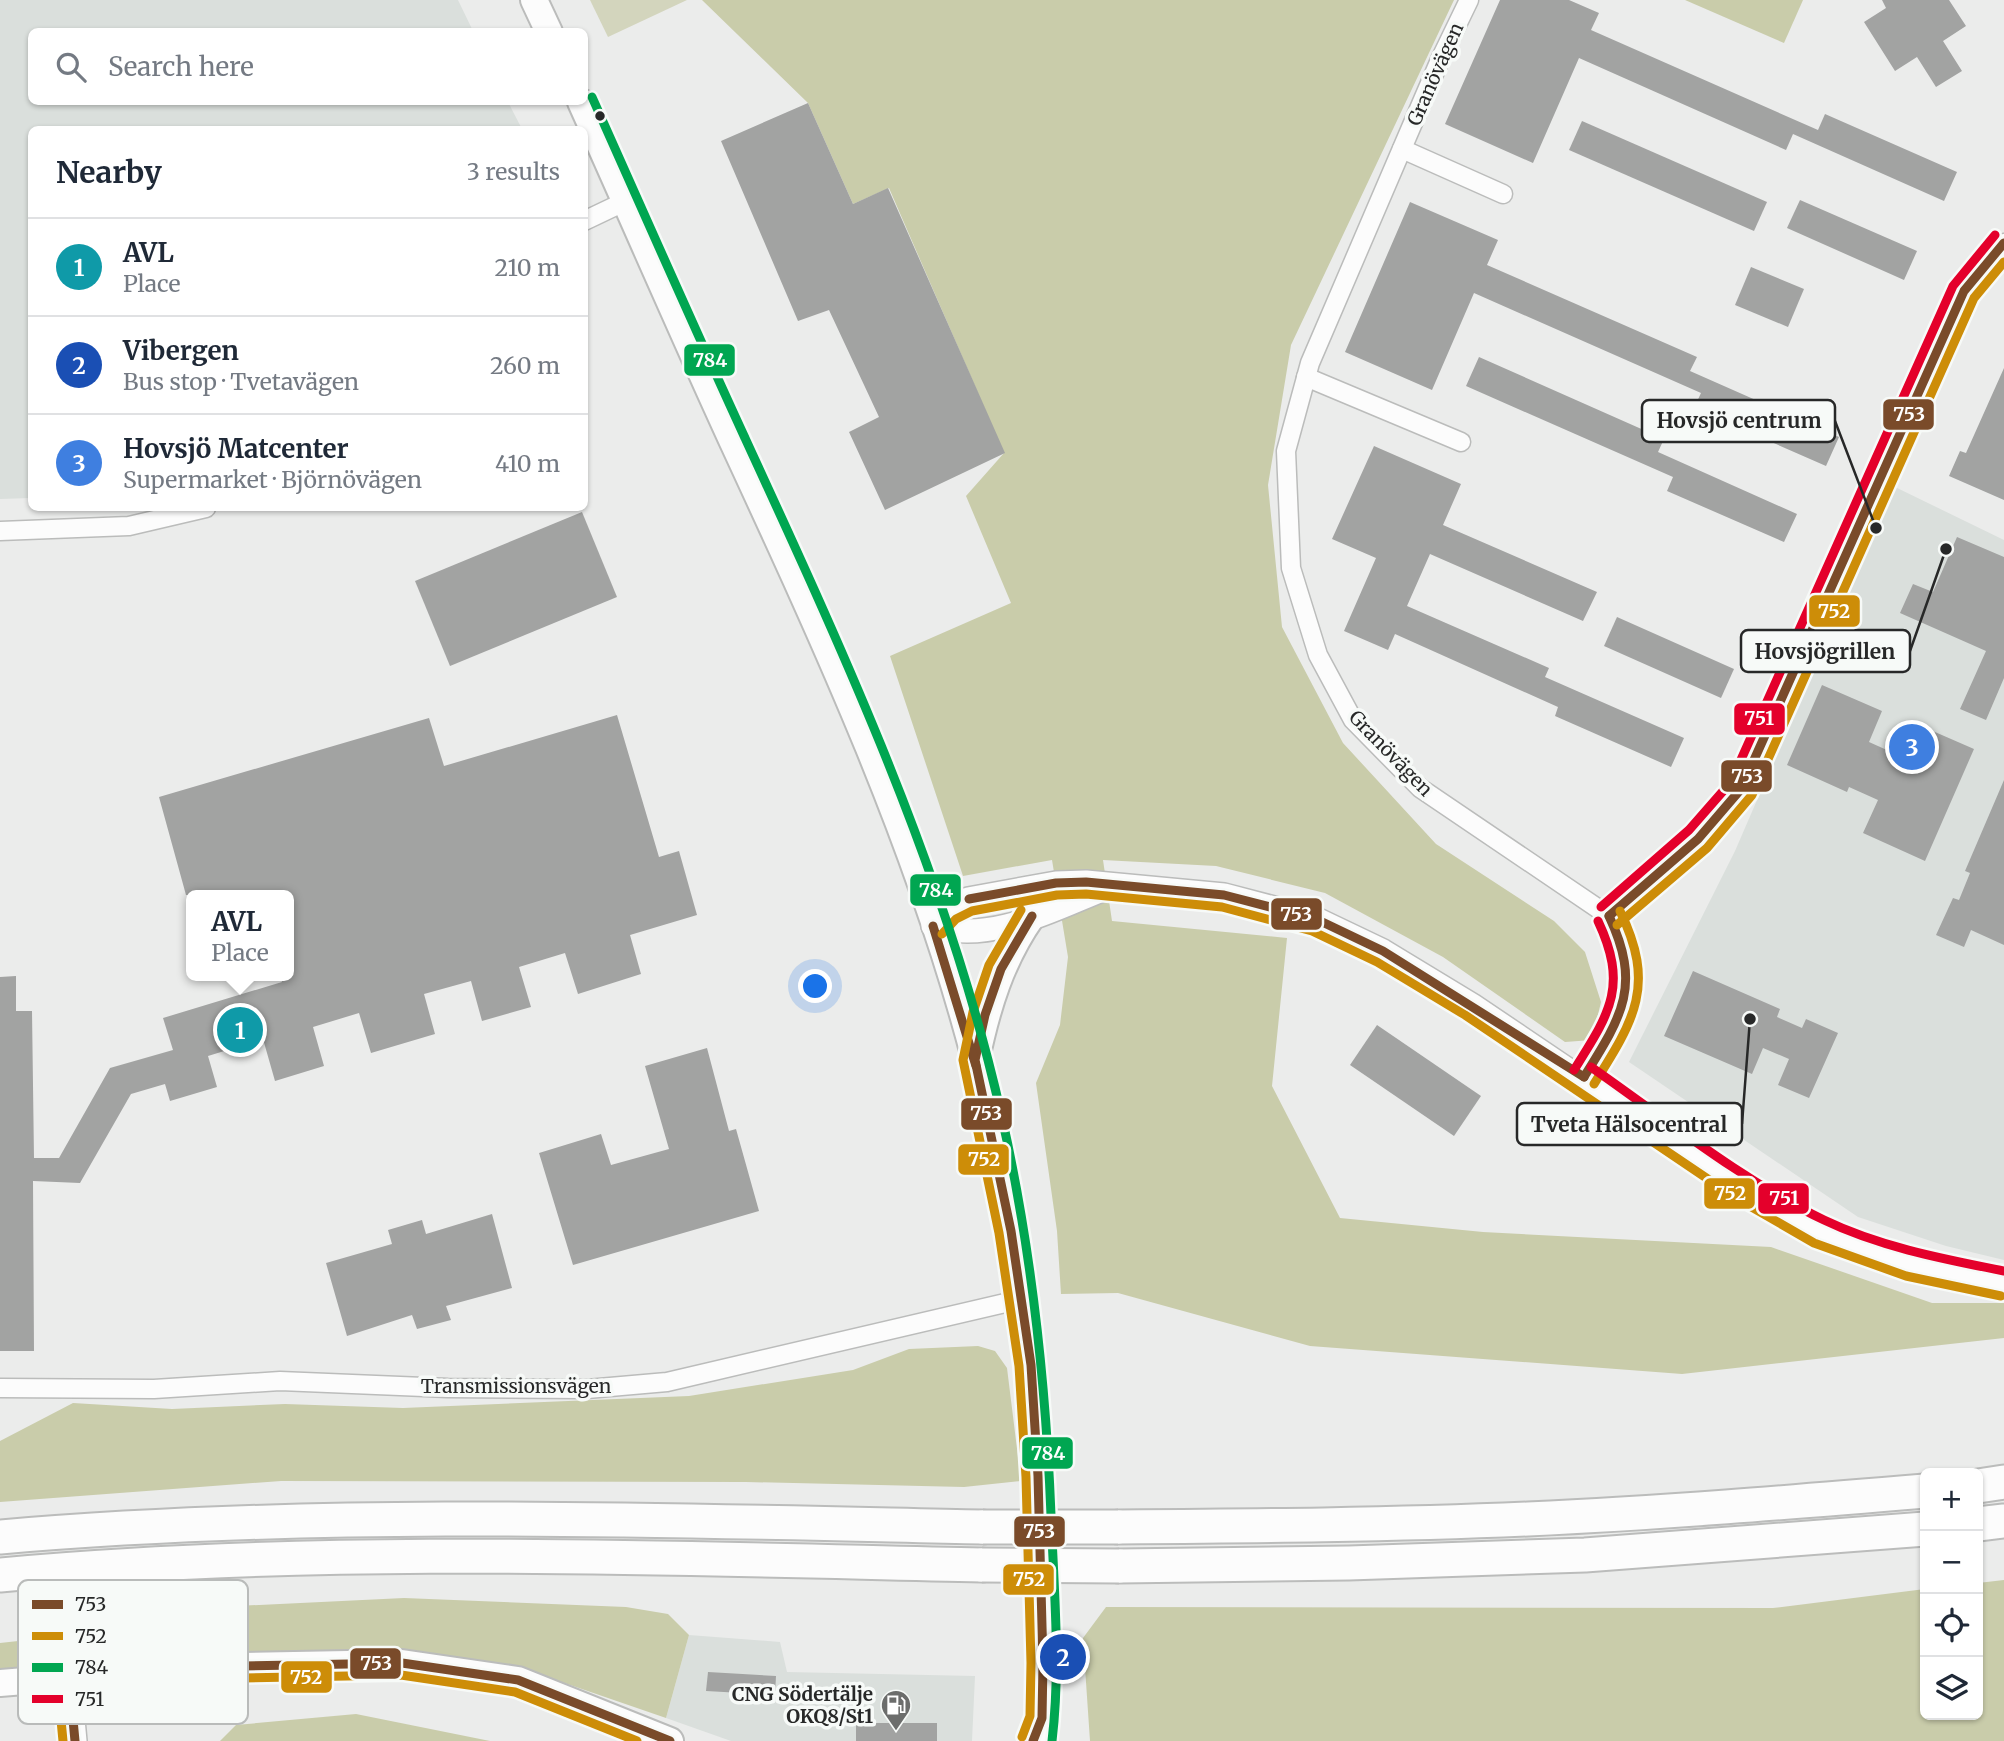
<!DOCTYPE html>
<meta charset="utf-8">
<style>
body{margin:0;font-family:Merriweather,serif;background:#f2f2f3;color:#1f2937}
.controls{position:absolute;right:21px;bottom:21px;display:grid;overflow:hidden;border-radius:10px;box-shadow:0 2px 5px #0004}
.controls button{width:63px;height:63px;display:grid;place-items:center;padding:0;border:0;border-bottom:2px solid #e0e1e3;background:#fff;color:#1f2937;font:35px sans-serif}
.you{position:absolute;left:816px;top:987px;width:24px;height:24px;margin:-18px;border:5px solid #fff;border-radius:50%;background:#1a73e8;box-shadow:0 0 0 10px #1a73e833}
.badge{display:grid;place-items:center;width:46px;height:46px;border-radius:50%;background:#b45309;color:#fff;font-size:23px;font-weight:700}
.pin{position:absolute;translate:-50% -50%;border:4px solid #fff;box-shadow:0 2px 7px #0006}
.popup{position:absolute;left:186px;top:890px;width:108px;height:91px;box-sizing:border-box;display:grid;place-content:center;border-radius:10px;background:#fff;filter:drop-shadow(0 2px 5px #0005);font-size:23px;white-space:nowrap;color:#747a83}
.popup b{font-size:26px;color:#1f2937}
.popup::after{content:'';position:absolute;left:50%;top:100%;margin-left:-14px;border:14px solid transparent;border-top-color:#fff}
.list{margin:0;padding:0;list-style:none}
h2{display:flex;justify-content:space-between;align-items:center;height:91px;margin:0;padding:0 28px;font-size:30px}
h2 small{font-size:23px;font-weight:400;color:#747a83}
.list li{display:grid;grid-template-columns:46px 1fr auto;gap:21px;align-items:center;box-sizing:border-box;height:98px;padding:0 28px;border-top:2px solid #e0e1e3}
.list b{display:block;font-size:26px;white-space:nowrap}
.list p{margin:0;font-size:23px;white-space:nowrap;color:#747a83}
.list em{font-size:23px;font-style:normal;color:#747a83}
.icon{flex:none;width:38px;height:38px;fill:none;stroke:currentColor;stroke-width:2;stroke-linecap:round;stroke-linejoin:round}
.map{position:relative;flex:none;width:2004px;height:1741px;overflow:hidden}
.search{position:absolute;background:#fff;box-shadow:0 2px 5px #0004;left:28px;top:28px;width:560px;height:77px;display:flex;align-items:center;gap:18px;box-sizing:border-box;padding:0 24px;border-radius:10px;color:#747a83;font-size:26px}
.panel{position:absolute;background:#fff;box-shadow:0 2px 5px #0004;left:28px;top:126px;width:560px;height:385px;border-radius:10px}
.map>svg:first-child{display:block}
.built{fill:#dadfdc}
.green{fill:#d3d5bd}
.forest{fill:#c9ccaa}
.building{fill:#a2a3a2}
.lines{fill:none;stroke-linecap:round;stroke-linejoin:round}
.minor-casing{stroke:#bbbcbb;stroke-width:21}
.tertiary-casing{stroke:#bbbcbb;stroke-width:26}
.secondary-casing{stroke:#bbbcbb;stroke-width:30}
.motorway-casing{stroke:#bbbcbb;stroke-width:37}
.minor{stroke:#fcfcfc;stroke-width:18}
.tertiary{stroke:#fcfcfc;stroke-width:23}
.secondary{stroke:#fcfcfc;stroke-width:26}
.motorway{stroke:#fcfcfc;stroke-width:33}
.motorway-bridge-casing{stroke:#bbbcbb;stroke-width:37;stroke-linecap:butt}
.motorway-bridge{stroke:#fcfcfc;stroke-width:33}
.bus-1-casing{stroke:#f7faf8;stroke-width:14}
.bus-2-casing{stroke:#f7faf8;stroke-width:14}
.bus-3-casing{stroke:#f7faf8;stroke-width:14}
.bus-4-casing{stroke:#f7faf8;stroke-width:14}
.bus-1{stroke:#7a4b2a;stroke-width:9}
.bus-2{stroke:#cd8d08;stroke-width:9}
.bus-3{stroke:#00a651;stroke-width:9}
.bus-4{stroke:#e4002b;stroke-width:9}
.bus-dot{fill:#272828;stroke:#f7faf8;stroke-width:2.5}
.labels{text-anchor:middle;stroke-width:7;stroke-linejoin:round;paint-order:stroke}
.street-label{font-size:19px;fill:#272828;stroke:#f7faf8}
.poi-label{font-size:19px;font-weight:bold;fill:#272828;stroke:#f7faf8;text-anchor:end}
.key{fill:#f7faf8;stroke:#b9bbba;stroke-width:2}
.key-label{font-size:19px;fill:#272828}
.leader{fill:none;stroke:#272828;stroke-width:2.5}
.callout-dot{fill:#272828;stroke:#f7faf8;stroke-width:2.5}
.callout{fill:#f7faf8;stroke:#272828;stroke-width:2.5}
.callout-label{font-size:21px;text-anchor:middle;font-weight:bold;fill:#272828}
.line-badge{stroke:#f7faf8;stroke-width:2.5}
.badge-label{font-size:19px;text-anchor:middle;font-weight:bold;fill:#fff}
</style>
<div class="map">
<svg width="2004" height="1741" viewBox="0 0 2004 1741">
<rect width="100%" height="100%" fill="#ebeceb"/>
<g class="built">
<polygon points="0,0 458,0 473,31 32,32 32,102 508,102 522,129 32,130 31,498 0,499"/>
<polygon points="1893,486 2004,540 2004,1260 1946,1246 1858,1217 1629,1062 1735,851"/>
<polygon points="689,1635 780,1642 787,1672 975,1676 972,1741 731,1741 666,1718"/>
</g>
<polygon class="green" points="590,0 687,0 608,37"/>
<g class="forest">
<polygon points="702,0 1454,0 1291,345 1268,485 1282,627 1343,743 1436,844 1554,921 1585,952 1601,1002 1592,1040 1565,1042 1443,957 1325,893 1216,866 1103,860 1112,921 1287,938 1272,1086 1340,1218 1483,1232 1771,1247 1932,1303 2004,1303 2004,1338 1682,1374 1310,1346 1118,1293 1061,1294 1057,1231 1036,1083 1060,1025 1068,957 1052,860 963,876 890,656 1011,603 966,496 1004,453 889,188 853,204 808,103"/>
<polygon points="1685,0 1803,0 1784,43"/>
<polygon points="978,1346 995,1351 1007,1368 1021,1481 964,1487 746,1482 281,1481 0,1502 0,1441 73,1403 172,1409 285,1404 403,1408 689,1396 853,1370 909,1349"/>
<polygon points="2004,1580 2004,1741 1090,1741 1083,1638 1106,1607 1773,1608 1925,1589 1925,1715 1978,1715 1978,1583"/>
<polygon points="404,1598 626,1607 668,1614 689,1635 666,1718 518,1667 194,1656 0,1669 0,1643 127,1629 194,1608"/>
<polygon points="356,1714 490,1741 220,1741 236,1725"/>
</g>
<g class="building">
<polygon points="1500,0 1569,0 1599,13 1591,30 1818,130 1825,114 1957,172 1944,201 1793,134 1786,150 1579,58 1533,163 1445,124"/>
<polygon points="1882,0 1949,0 1966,26 1943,41 1962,71 1936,87 1917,57 1895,71 1864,22 1886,8"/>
<polygon points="808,103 853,204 888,188 1005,453 885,510 849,432 879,417 829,310 798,321 721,141"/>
<polygon points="1582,121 1767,202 1754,231 1569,150"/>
<polygon points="1800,200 1917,251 1904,280 1787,228"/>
<polygon points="1410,202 1498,240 1487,265 1697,357 1690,371 1839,437 1826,466 1694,408 1701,393 1474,293 1432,390 1345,352"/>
<polygon points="1751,267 1804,289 1788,327 1735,305"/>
<polygon points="1479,357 1664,439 1658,452 1797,514 1784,542 1667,491 1673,477 1466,386"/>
<polygon points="2004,368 2004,500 1949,476 1960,451 1966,453"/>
<polygon points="1374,446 1461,484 1443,525 1597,592 1583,621 1430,554 1407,606 1549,668 1545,677 1684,738 1671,767 1555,716 1558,707 1395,634 1388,650 1344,631 1376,558 1332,539"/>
<polygon points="582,512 617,597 450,666 415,581"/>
<polygon points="1957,537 2004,557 2004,678 1986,720 1960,709 1986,651 1900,613 1913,584 1933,592"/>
<polygon points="1617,617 1734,669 1721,698 1604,646"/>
<polygon points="1822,685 1882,711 1869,742 1898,755 1912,722 1974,749 1925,861 1863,833 1878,800 1849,787 1847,792 1787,765"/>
<polygon points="617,715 659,857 679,851 697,915 630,935 641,974 578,994 565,953 519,967 531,1007 482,1021 471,981 424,994 435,1034 371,1053 359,1013 313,1027 324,1066 275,1081 263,1039 208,1056 217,1087 170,1101 165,1084 131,1094 80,1183 33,1181 34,1351 0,1351 0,977 16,976 16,1011 32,1011 34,1158 59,1158 110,1068 173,1050 163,1018 282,982 280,976 289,976 289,895 186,895 159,797 429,718 444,766"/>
<polygon points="2004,780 2004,945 1971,930 1964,947 1936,935 1953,898 1959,900 1970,873 1965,871"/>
<polygon points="1693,971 1780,1009 1777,1017 1802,1028 1806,1019 1838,1033 1809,1098 1778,1085 1789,1059 1763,1048 1752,1074 1664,1036"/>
<polygon points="1377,1025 1481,1096 1454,1136 1350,1065"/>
<polygon points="707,1048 729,1131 736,1129 759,1211 573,1265 539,1153 601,1134 611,1165 669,1149 645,1066"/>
<polygon points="492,1214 512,1288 446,1306 451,1320 417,1329 412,1315 347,1336 326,1263 392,1244 388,1230 422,1220 426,1234"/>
<polygon points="708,1672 776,1676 775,1695 706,1691"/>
<rect x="856" y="1723" width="81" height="18"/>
</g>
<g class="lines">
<g class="minor-casing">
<g id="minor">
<path d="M 1469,0 L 1440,60 L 1310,363 L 1286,451 L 1291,568 L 1318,655 L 1353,720 L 1420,788 L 1609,916 C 1647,982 1620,1020 1584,1077"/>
<polyline points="1402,149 1503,194"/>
<polyline points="584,221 626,201"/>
<polyline points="1306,377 1461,442"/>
<polyline points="0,531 129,526 206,508"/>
<polyline points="1609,916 1698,839 1741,789 1964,291 2004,243"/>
<polyline points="0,1388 154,1389 280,1381 448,1388 587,1389 667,1382 1022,1299"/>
</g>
</g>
<g class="tertiary-casing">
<g id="tertiary">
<path d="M 1112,886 C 1057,907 992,945 933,926 L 948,909 L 968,899 L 1056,883 L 1086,882 L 1224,895 L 1316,919 L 1383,951 L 1472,1005 L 1743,1188 L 1820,1232 L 1910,1264 L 2004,1284"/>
<polyline points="69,1677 75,1741"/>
</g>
</g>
<g class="secondary-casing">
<g id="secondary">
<polyline points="534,0 549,32"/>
<path d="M 581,102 C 632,215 681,329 733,442 C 826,643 920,846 976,1062 C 1015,1213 1035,1369 1039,1525 C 1041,1595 1051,1671 1040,1741"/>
<path d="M 976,1059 C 987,1007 1001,960 1032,916"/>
<polyline points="0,1683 194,1667 402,1663 518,1680 670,1741"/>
</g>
</g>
<g class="motorway-casing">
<g id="motorway">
<polyline points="1978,1486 2004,1482"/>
<polyline points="1978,1524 2004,1521"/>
<path d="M 1118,1527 C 1255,1526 1391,1525 1528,1519 C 1660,1513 1793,1502 1925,1491"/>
<path d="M 0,1537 C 327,1509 655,1520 983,1527"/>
<polyline points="1119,1566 1349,1563 1585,1555 1925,1529"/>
<path d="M 0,1575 C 326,1545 655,1558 982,1565"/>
</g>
</g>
<use href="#minor" class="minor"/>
<use href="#tertiary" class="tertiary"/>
<use href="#secondary" class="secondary"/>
<use href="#motorway" class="motorway"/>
<g class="motorway-bridge-casing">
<g id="motorway-bridge">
<polyline points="983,1527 1118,1527"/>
<polyline points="982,1565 1119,1566"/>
</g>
</g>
<use href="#motorway-bridge" class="motorway-bridge"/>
<g class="bus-1-casing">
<g id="bus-1">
<polyline points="969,899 1056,883 1086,882 1224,895 1316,919 1383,951 1584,1077"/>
<polyline points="1032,916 1001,969 985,1015 975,1060 1011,1231 1031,1365 1038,1476 1043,1663 1042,1718 1033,1741"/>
<polyline points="1609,916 1698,839 1741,789 1964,291 2004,243"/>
<polyline points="933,926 976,1066"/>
<path d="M 1584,1077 C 1622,1016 1642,986 1609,916"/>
<polyline points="69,1677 194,1667 402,1663 518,1680 670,1741"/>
<polyline points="69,1677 75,1741"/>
</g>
</g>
<g class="bus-2-casing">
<g id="bus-2">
<polyline points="1021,910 989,965 973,1012 963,1060 999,1233 1019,1366 1026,1477 1031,1663 1030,1716 1022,1737"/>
<polyline points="1617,925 1707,848 1752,795 1974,298 2004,262"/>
<polyline points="942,934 956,919 972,911 1057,895 1086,894 1222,907 1312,931 1377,962 1465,1015 1736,1198 1814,1243 1906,1276 2001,1296"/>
<path d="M 1594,1084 C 1635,1019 1656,985 1620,911"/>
<polyline points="57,1678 63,1741"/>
<polyline points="70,1689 195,1679 401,1675 515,1692 637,1741"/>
</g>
</g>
<g class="bus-3-casing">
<path id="bus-3" d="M 592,97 C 643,211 693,325 745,438 C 838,640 932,844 988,1060 C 1027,1209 1045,1362 1051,1515 C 1054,1591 1061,1666 1052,1741"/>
</g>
<g class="bus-4-casing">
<g id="bus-4">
<polyline points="1601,907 1689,830 1731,782 1953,286 1995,235"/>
<path d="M 1591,1067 C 1667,1120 1741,1180 1824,1220 C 1880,1247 1944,1259 2004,1271"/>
<path d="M 1574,1070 C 1609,1014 1629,987 1598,921"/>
</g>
</g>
<use href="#bus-1" class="bus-1"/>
<use href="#bus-2" class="bus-2"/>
<use href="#bus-3" class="bus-3"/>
<use href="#bus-4" class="bus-4"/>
</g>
<defs>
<g id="fuel-pin" transform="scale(1.575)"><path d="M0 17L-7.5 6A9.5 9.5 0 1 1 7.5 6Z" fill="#6c6d6c" stroke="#f7faf8"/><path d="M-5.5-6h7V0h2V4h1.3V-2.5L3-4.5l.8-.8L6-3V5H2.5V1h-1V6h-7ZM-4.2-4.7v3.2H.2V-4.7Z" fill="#fff"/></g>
</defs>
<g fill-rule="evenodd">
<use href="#fuel-pin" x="896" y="1705"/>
</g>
<circle class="bus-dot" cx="600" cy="116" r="6"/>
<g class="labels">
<g class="street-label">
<text transform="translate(1435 74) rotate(-66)" y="7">Granövägen</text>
<text transform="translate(1391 753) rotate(46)" y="7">Granövägen</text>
<text x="516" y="1393">Transmissionsvägen</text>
</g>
<g class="poi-label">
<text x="873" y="1701">CNG Södertälje<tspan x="873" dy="22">OKQ8/St1</tspan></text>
</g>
</g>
<rect x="18" y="1580" width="230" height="144" rx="10" class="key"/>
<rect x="32" y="1600" width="31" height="9" fill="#7a4b2a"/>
<rect x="32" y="1632" width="31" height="8" fill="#cd8d08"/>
<rect x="32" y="1663" width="31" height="9" fill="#00a651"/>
<rect x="32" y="1695" width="31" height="8" fill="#e4002b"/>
<g class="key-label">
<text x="75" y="1611">753</text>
<text x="75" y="1643">752</text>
<text x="75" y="1674">784</text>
<text x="75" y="1706">751</text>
</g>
<path class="leader" d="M1876 528L1835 421M1946 549L1910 651M1750 1019L1742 1124"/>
<g class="callout-dot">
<circle cx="1876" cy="528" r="7"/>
<circle cx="1946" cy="549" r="7"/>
<circle cx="1750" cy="1019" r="7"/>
</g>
<g class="callout">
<rect x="1642" y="400" width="193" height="42" rx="7"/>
<rect x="1741" y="630" width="169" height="42" rx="7"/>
<rect x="1517" y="1103" width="225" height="42" rx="7"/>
</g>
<g class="callout-label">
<text x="1739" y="428">Hovsjö centrum</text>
<text x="1825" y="659">Hovsjögrillen</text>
<text x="1629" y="1132">Tveta Hälsocentral</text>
</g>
<g class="line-badge">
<rect x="683" y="343" width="53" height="34" rx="7" fill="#00a651"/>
<rect x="1882" y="398" width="53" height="33" rx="7" fill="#7a4b2a"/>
<rect x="1808" y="594" width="53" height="34" rx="7" fill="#cd8d08"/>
<rect x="1733" y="702" width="53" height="34" rx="7" fill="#e4002b"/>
<rect x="1720" y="759" width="53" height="34" rx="7" fill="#7a4b2a"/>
<rect x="909" y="873" width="53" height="34" rx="7" fill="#00a651"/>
<rect x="1270" y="897" width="53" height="34" rx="7" fill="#7a4b2a"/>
<rect x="960" y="1097" width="53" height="34" rx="7" fill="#7a4b2a"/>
<rect x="957" y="1143" width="53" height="33" rx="7" fill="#cd8d08"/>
<rect x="1703" y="1177" width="53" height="33" rx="7" fill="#cd8d08"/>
<rect x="1757" y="1182" width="53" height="33" rx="7" fill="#e4002b"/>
<rect x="1021" y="1436" width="53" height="34" rx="7" fill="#00a651"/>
<rect x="1013" y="1515" width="53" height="33" rx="7" fill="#7a4b2a"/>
<rect x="1002" y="1563" width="53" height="33" rx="7" fill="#cd8d08"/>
<rect x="349" y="1647" width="53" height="33" rx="7" fill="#7a4b2a"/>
<rect x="280" y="1660" width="53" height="34" rx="7" fill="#cd8d08"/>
</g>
<g class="badge-label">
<text x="710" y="367">784</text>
<text x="1909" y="421">753</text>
<text x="1834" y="618">752</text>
<text x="1759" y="725">751</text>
<text x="1747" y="783">753</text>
<text x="936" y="897">784</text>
<text x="1296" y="921">753</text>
<text x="986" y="1120">753</text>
<text x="984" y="1166">752</text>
<text x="1730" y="1200">752</text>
<text x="1784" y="1205">751</text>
<text x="1048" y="1460">784</text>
<text x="1039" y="1538">753</text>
<text x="1029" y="1586">752</text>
<text x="376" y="1670">753</text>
<text x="306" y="1684">752</text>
</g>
</svg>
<div class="controls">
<button>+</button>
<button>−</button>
<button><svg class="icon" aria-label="locate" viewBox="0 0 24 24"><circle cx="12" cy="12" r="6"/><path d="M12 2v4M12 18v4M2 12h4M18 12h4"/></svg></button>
<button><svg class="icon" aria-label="layers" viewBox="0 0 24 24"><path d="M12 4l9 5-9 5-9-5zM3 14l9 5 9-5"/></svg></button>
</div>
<div class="you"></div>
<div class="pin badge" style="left:240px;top:1030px;background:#0f9aa8">1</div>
<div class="popup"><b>AVL</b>Place</div>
<div class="pin badge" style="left:1063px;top:1657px;background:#1a4fb4">2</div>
<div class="pin badge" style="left:1912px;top:747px;background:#3f7fe0">3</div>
<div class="search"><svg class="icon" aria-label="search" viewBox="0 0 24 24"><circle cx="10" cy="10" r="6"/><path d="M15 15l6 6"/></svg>Search here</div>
<section class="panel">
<h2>Nearby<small>3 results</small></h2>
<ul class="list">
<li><span class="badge" style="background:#0f9aa8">1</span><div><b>AVL</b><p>Place</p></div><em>210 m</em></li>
<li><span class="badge" style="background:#1a4fb4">2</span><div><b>Vibergen</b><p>Bus stop · Tvetavägen</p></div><em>260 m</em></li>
<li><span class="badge" style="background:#3f7fe0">3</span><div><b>Hovsjö Matcenter</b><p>Supermarket · Björnövägen</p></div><em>410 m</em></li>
</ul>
</section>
</div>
